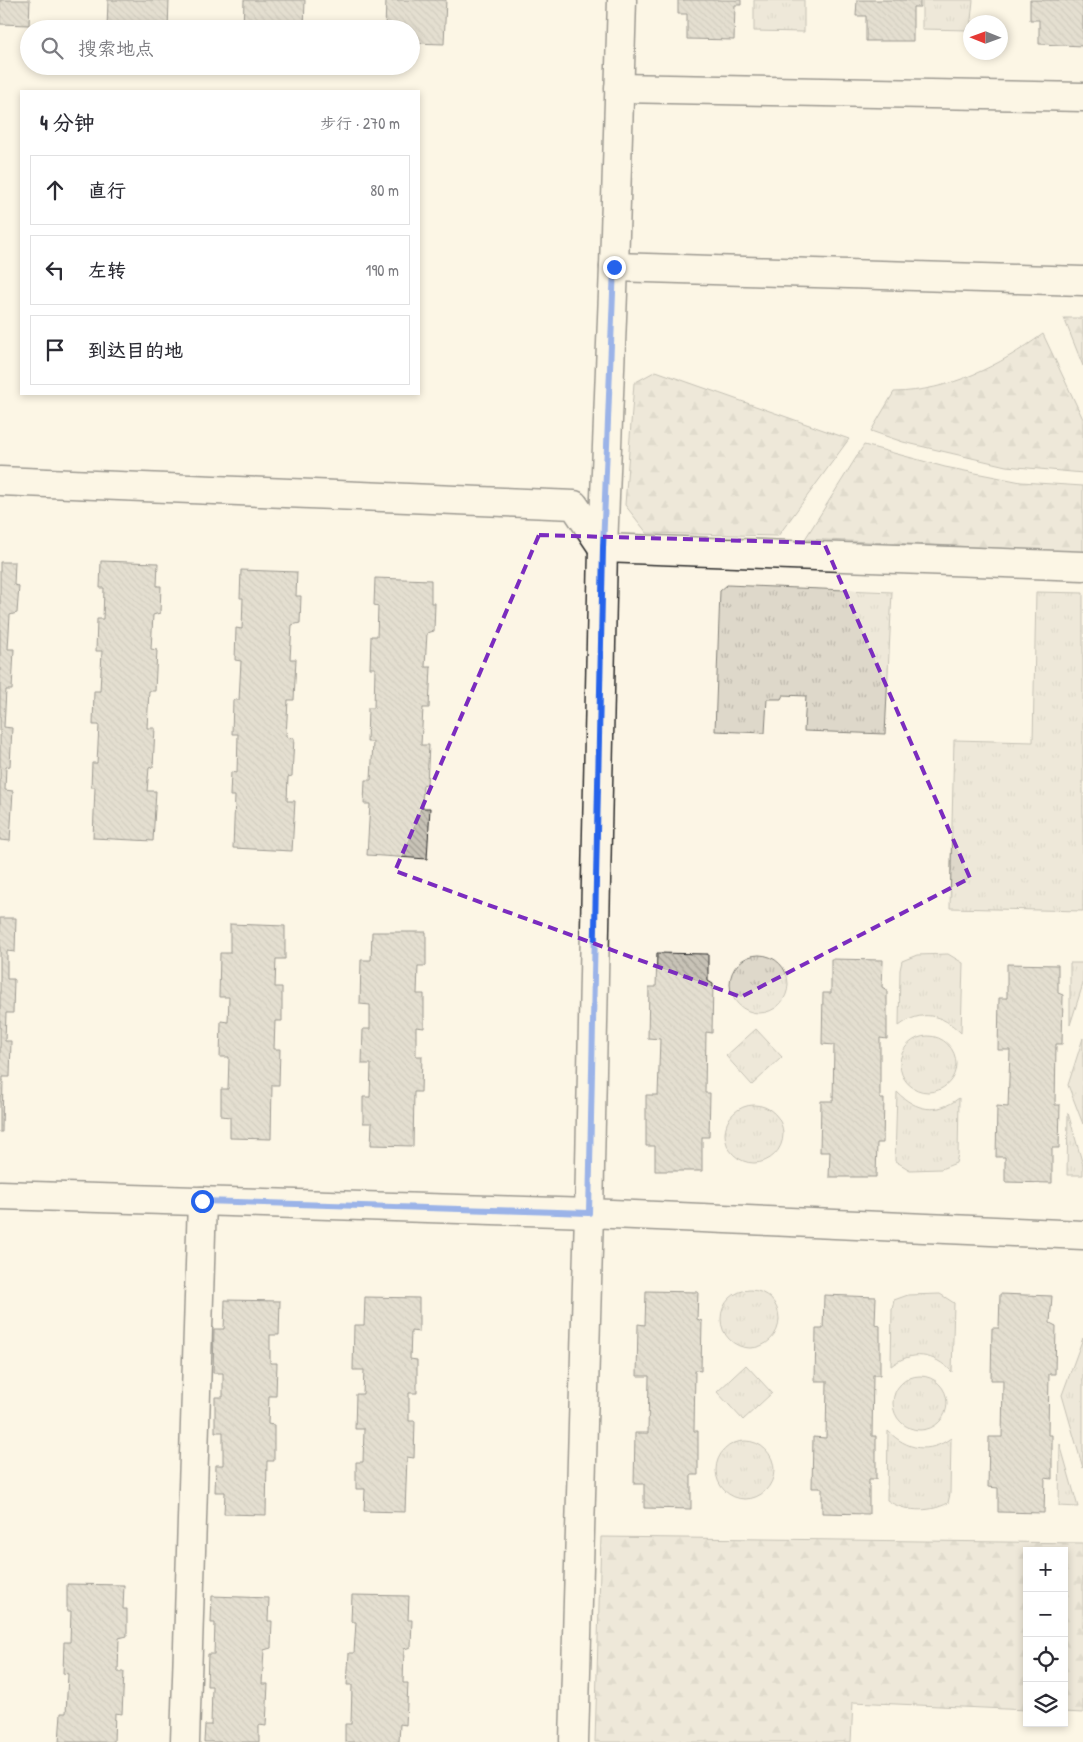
<!DOCTYPE html>
<html lang="zh">
<meta charset="utf-8">
<style>
body{margin:0;font-family:"Patrick Hand","LXGW WenKai TC",sans-serif;background:#f7f7f7;color:#2b2b33}
.controls{position:absolute;right:15px;bottom:15px;display:grid;overflow:hidden;border-radius:0px;box-shadow:0 2px 8px #0003}
.controls button{width:45px;height:45px;display:grid;place-items:center;padding:0;border:0;border-bottom:1px solid #e1e1e2;background:#fff;color:#2b2b33;font:25px sans-serif}
.compass{position:absolute;left:963px;top:15px;width:45px;height:45px;border-radius:50%;background:#fff;box-shadow:0 2px 8px #0003;rotate:271deg}
.stop{position:absolute;width:15px;height:15px;margin:-11px;border:4px solid #2563eb;border-radius:50%;background:#fff}
.stop.end{background:#2563eb;border-color:#fff;box-shadow:0 1px 5px #0008}
.list{margin:0;padding:0;list-style:none}
h2{display:flex;justify-content:space-between;align-items:center;height:65px;margin:0;padding:0 20px;font-size:21px}
h2 small{font-size:16px;font-weight:400;color:#7c7c81}
.list li{display:grid;grid-template-columns:32px 1fr auto;gap:15px;align-items:center;box-sizing:border-box;height:70px;margin:0 10px 10px;padding:0 10px;border:1px solid #e1e1e2;border-radius:0px}
.list b{display:block;font-size:19px;white-space:nowrap}
.list em{font-size:16px;font-style:normal;color:#7c7c81}
.icon{flex:none;width:28px;height:28px;fill:none;stroke:currentColor;stroke-width:2;stroke-linecap:round;stroke-linejoin:round}
.map{position:relative;flex:none;width:1083px;height:1742px;overflow:hidden}
.search{position:absolute;background:#fff;box-shadow:0 2px 8px #0003;left:20px;top:20px;width:400px;height:55px;display:flex;align-items:center;gap:12px;box-sizing:border-box;padding:0 18px;border-radius:28px;color:#7c7c81;font-size:19px}
.panel{position:absolute;background:#fff;box-shadow:0 2px 8px #0003;left:20px;top:90px;width:400px;height:305px;border-radius:0px}
.map>svg:first-child{display:block}
.grass{fill:url(#grass-tufts);stroke:#84827a}
.forest{fill:url(#forest-firs);stroke:#84827a}
.building{fill:url(#building-back-hatch);stroke:#2b2b2b}
.lines{fill:none;stroke-linecap:round;stroke-linejoin:round}
.minor-casing{stroke:#2b2b2b;stroke-width:31}
.minor{stroke:#fcf5e5;stroke-width:28}
.route{stroke:#2563eb;stroke-width:6}
.marked{fill:none;stroke:#7b2cbf;stroke-width:4;stroke-dasharray:10 6;stroke-linejoin:round}
</style>
<div class="map">
<svg width="1083" height="1742" viewBox="0 0 1083 1742">
<defs>
<pattern id="grass-tufts" width="24" height="20" patternUnits="userSpaceOnUse" patternTransform="scale(1.25)"><rect width="24" height="20" fill="#ded8ca"/><path d="M3 7l-1-3M5 7V3M7 7l1-3M15 17l-1-3M17 17v-4M19 17l1-3" fill="none" stroke="#bfbaae"/></pattern>
<pattern id="forest-firs" width="22" height="20" patternUnits="userSpaceOnUse" patternTransform="scale(1.25)"><rect width="22" height="20" fill="#ded8ca"/><path d="M5 1l3.5 6h-7zM16 11l3.5 6h-7z" fill="#bfbaae"/></pattern>
<pattern id="building-back-hatch" width="6" height="6" patternUnits="userSpaceOnUse" patternTransform="scale(1.25)"><rect width="6" height="6" fill="#c8c3b7"/><path d="M-1 5l2 2M0 0l6 6M5-1l2 2" fill="none" stroke="#a39f95"/></pattern>
</defs>
<rect width="100%" height="100%" fill="#fcf5e5"/>
<filter id="ink" filterUnits="userSpaceOnUse"><feTurbulence type="fractalNoise" baseFrequency=".02" numOctaves="2"/><feDisplacementMap in="SourceGraphic" scale="10" xChannelSelector="R" yChannelSelector="G"/><feConvolveMatrix kernelMatrix="1 2 1 2 8 2 1 2 1" color-interpolation-filters="sRGB"/></filter>
<g filter="url(#ink)">
<g class="grass">
<polygon points="754,0 804,0 804,32 754,31"/>
<polygon points="922,0 973,0 970,30 922,29"/>
<polygon points="727,585 892,592 885,734 804,731 806,696 783,695 781,699 767,699 765,733 715,731 720,591"/>
<polygon points="1036,592 1083,593 1083,911 950,908 954,740 1033,742"/>
<path d="M 948,954 L 963,963 L 961,1033 C 942,1014 921,1009 899,1026 L 900,970 L 902,961 L 917,955 Z"/>
<circle cx="759" cy="984" r="29"/>
<polygon points="1070,963 1083,963 1083,984 1070,1025"/>
<polygon points="756,1029 782,1057 752,1085 726,1056"/>
<circle cx="928" cy="1064" r="28"/>
<polygon points="1083,1038 1083,1124 1068,1085"/>
<path d="M 897,1092 C 916,1111 937,1115 959,1098 L 958,1154 L 956,1163 L 941,1169 L 910,1170 L 895,1161 Z"/>
<circle cx="754" cy="1134" r="29"/>
<polygon points="1068,1113 1083,1165 1083,1175 1067,1175"/>
<circle cx="750" cy="1319" r="29"/>
<path d="M 940,1294 L 954,1303 L 952,1372 C 934,1353 912,1350 891,1366 L 892,1310 L 894,1300 L 908,1295 Z"/>
<polygon points="1083,1338 1083,1468 1062,1395"/>
<polygon points="746,1365 772,1393 743,1420 717,1392"/>
<circle cx="920" cy="1403" r="27"/>
<path d="M 888,1431 C 907,1450 929,1454 951,1438 L 950,1494 L 948,1503 C 929,1513 904,1512 887,1500 Z"/>
<circle cx="745" cy="1470" r="29"/>
<polygon points="1060,1444 1078,1507 1059,1506"/>
</g>
<g class="forest">
<polygon points="1064,318 1083,318 1083,366"/>
<path d="M 1043,334 L 1083,419 L 1083,473 L 1006,466 L 903,442 L 871,431 L 894,392 C 950,391 999,366 1043,334 Z"/>
<polygon points="656,371 849,439 778,536 647,533 625,505 634,383"/>
<polygon points="864,445 945,467 1021,482 1083,486 1083,552 805,539"/>
<polygon points="601,1537 1083,1543 1083,1713 1064,1712 1064,1551 1027,1551 1027,1710 853,1702 851,1742 595,1742"/>
</g>
<g class="building">
<polygon points="0,0 30,0 29,25 0,24"/>
<polygon points="108,0 169,0 168,29 107,29"/>
<polygon points="244,0 305,0 304,29 243,29"/>
<polygon points="386,0 446,0 444,44 411,43 411,29 385,29"/>
<polygon points="678,0 741,0 741,5 735,5 734,40 687,39 687,14 678,14"/>
<polygon points="857,0 920,0 920,7 913,7 913,41 866,41 866,16 856,16"/>
<polygon points="1030,0 1083,0 1083,46 1039,44 1039,20 1030,20"/>
<polygon points="101,561 158,563 157,586 161,586 160,613 153,615 151,649 157,650 155,691 149,691 147,728 155,728 153,767 149,768 147,791 156,791 153,841 93,838 95,787 91,787 92,763 97,763 99,725 93,725 94,691 100,691 102,651 96,651 97,619 103,619 104,588 100,588"/>
<polygon points="0,562 15,562 14,585 19,586 17,613 10,615 8,649 14,649 12,690 6,690 4,727 12,728 10,766 6,767 5,790 13,791 10,841 0,840"/>
<polygon points="241,570 297,572 296,596 301,596 300,623 292,625 290,659 296,659 294,700 288,700 286,737 294,738 292,776 288,777 287,801 295,801 292,851 233,848 235,796 230,796 231,772 237,773 238,734 232,734 233,700 239,700 241,661 235,660 236,628 242,629 243,598 240,598"/>
<polygon points="375,578 431,580 431,603 435,603 434,631 427,633 425,667 431,667 429,708 423,708 421,745 429,745 427,784 423,785 422,808 430,808 427,859 367,855 370,804 364,804 365,780 371,780 373,742 367,742 368,708 374,708 375,668 370,668 371,636 377,636 378,606 374,605"/>
<polygon points="0,918 16,918 15,952 7,951 7,979 14,979 13,1013 6,1013 5,1041 11,1041 10,1077 3,1077 2,1132 0,1132"/>
<polygon points="230,924 285,926 285,959 276,959 275,987 282,987 282,1021 275,1021 274,1049 280,1049 279,1085 272,1085 271,1139 230,1138 230,1117 221,1116 221,1089 228,1089 229,1057 220,1057 221,1021 228,1022 229,997 219,997 220,953 230,953"/>
<polygon points="372,932 426,932 426,966 418,966 417,994 424,994 424,1028 416,1027 416,1056 422,1056 421,1092 414,1092 413,1146 371,1145 372,1123 363,1123 363,1097 370,1097 371,1064 362,1064 363,1029 370,1029 370,1005 360,1004 361,960 371,960"/>
<polygon points="657,953 708,954 708,981 713,984 712,1033 706,1032 705,1093 710,1093 709,1137 702,1137 702,1171 655,1171 655,1146 646,1146 646,1095 658,1095 660,1039 648,1038 649,987 656,987"/>
<polygon points="831,959 883,960 882,987 887,990 887,1039 880,1038 880,1099 884,1099 883,1143 877,1143 876,1177 829,1177 830,1152 820,1152 821,1101 833,1101 834,1045 822,1044 823,993 831,993"/>
<polygon points="1007,964 1058,965 1058,993 1063,995 1062,1044 1056,1044 1055,1105 1060,1105 1059,1148 1052,1148 1052,1183 1005,1182 1005,1157 996,1157 997,1106 1008,1107 1010,1050 998,1050 999,998 1007,998"/>
<polygon points="646,1291 698,1292 697,1319 702,1321 701,1371 695,1370 694,1431 698,1431 698,1475 691,1475 691,1509 644,1508 644,1484 634,1484 635,1433 648,1433 649,1376 637,1376 638,1324 645,1325"/>
<polygon points="1000,1294 1052,1296 1050,1323 1056,1326 1055,1374 1049,1374 1048,1435 1052,1435 1052,1479 1045,1478 1044,1513 998,1512 998,1488 988,1487 989,1437 1002,1437 1003,1380 991,1380 992,1328 999,1328"/>
<polygon points="824,1295 876,1297 875,1324 880,1326 880,1375 873,1375 872,1436 876,1436 876,1479 869,1479 869,1514 822,1513 822,1488 812,1488 813,1437 826,1438 827,1381 815,1381 816,1329 823,1329"/>
<polygon points="365,1297 419,1298 419,1332 411,1331 410,1359 417,1360 417,1393 409,1393 409,1421 415,1421 414,1458 407,1457 405,1512 364,1511 365,1489 356,1489 356,1462 363,1462 364,1429 355,1429 356,1394 363,1394 364,1370 353,1370 354,1325 364,1325"/>
<polygon points="225,1300 280,1301 279,1335 270,1335 270,1363 277,1363 276,1396 269,1396 268,1424 274,1425 274,1461 267,1461 266,1515 224,1514 225,1492 215,1492 216,1465 223,1465 223,1432 215,1432 215,1397 223,1397 223,1373 213,1373 214,1329 224,1329"/>
<polygon points="67,1584 124,1585 123,1609 127,1609 127,1636 119,1638 118,1672 124,1672 122,1714 115,1713 114,1742 59,1742 61,1713 66,1713 68,1674 63,1673 64,1642 70,1642 71,1611 67,1611"/>
<polygon points="352,1595 409,1596 408,1620 412,1620 411,1647 404,1649 403,1683 408,1683 406,1725 400,1724 399,1742 345,1742 345,1724 351,1724 352,1685 347,1685 349,1653 354,1653 356,1622 351,1622"/>
<polygon points="212,1596 269,1598 268,1621 272,1621 271,1648 264,1650 262,1684 268,1684 266,1726 259,1725 259,1742 204,1742 205,1725 211,1725 212,1686 207,1686 208,1654 214,1654 215,1623 211,1623"/>
</g>
<g class="lines">
<g class="minor-casing">
<g id="minor">
<polyline points="619,88 1083,97"/>
<polyline points="614,267 1083,281"/>
<polyline points="0,481 574,505 603,548 1083,566"/>
<polyline points="0,1195 589,1213 1083,1235"/>
<polyline points="185,1742 202,1201"/>
<polyline points="574,1742 589,1213 603,548 614,267 622,0"/>
</g>
</g>
<use href="#minor" class="minor"/>
</g>
</g>
<g class="lines" filter="url(#ink)">
<polyline class="route" points="202,1201 589,1213 603,548 614,267"/>
</g>
<path d="M0 0H1083V1742H0ZM 539,535 L 824,543 L 970,878 L 741,997 L 395,871 Z" fill="#fcf5e5" fill-opacity=".55" fill-rule="evenodd"/>
<path class="marked" d="M 539,535 L 824,543 L 970,878 L 741,997 L 395,871 Z"/>
</svg>
<div class="controls">
<button>+</button>
<button>−</button>
<button><svg class="icon" aria-label="locate" viewBox="0 0 24 24"><circle cx="12" cy="12" r="6"/><path d="M12 2v4M12 18v4M2 12h4M18 12h4"/></svg></button>
<button><svg class="icon" aria-label="layers" viewBox="0 0 24 24"><path d="M12 4l9 5-9 5-9-5zM3 14l9 5 9-5"/></svg></button>
</div>
<svg class="compass" viewBox="-18 -18 36 36"><path d="M0-13l5 13h-10z" fill="#e53935"/><path d="M0 13l5-13h-10z" fill="#7c7c81"/></svg>
<div class="stop" style="left:202px;top:1201px"></div>
<div class="stop end" style="left:614px;top:267px"></div>
<div class="search"><svg class="icon" aria-label="search" viewBox="0 0 24 24"><circle cx="10" cy="10" r="6"/><path d="M15 15l6 6"/></svg>搜索地点</div>
<section class="panel">
<h2>4 分钟<small>步行 · 270 m</small></h2>
<ul class="list">
<li><svg class="icon" aria-label="ahead" viewBox="0 0 24 24"><path d="M12 20V5M6 11l6-6 6 6"/></svg><div><b>直行</b></div><em>80 m</em></li>
<li><svg class="icon" aria-label="left" viewBox="0 0 24 24"><path d="M17 20v-9H6M10 6l-5 5 5 5"/></svg><div><b>左转</b></div><em>190 m</em></li>
<li><svg class="icon" aria-label="arrive" viewBox="0 0 24 24"><path d="M6 21V4h12l-3 4 3 4H6"/></svg><div><b>到达目的地</b></div></li>
</ul>
</section>
</div>
